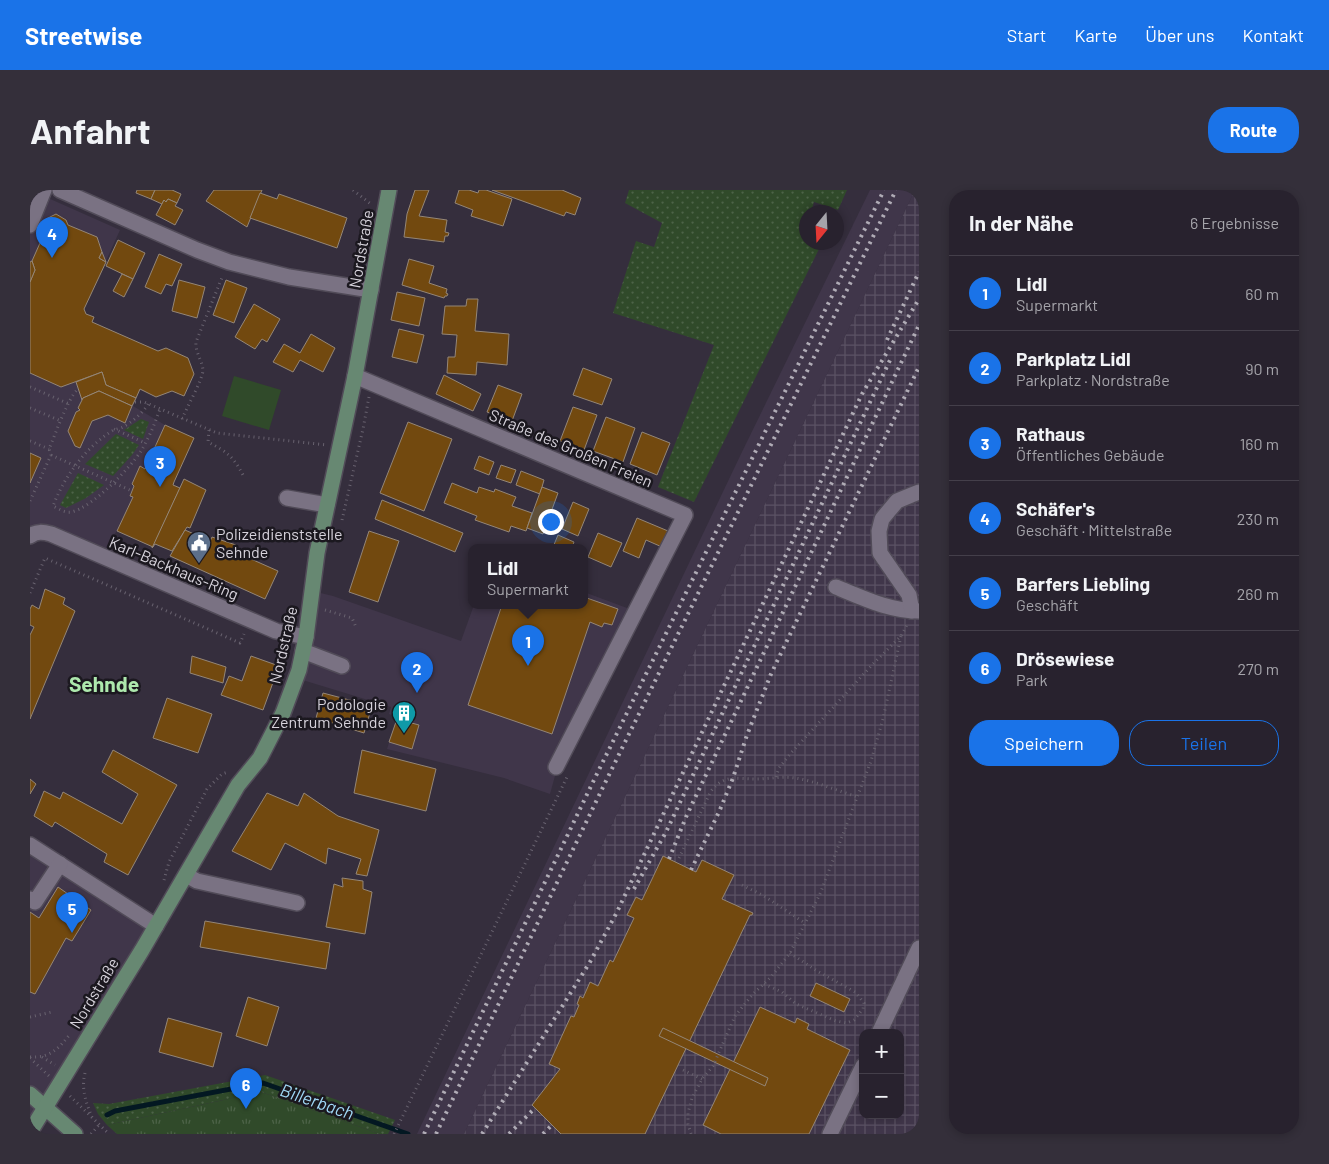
<!DOCTYPE html>
<html lang="de">
<meta charset="utf-8">
<style>
body{margin:0;font-family:Barlow,sans-serif;background:#342f3a;color:#f1f3f6}
.controls{position:absolute;right:15px;bottom:15px;display:grid;overflow:hidden;border-radius:10px;box-shadow:0 2px 8px #0003}
.controls button{width:45px;height:45px;display:grid;place-items:center;padding:0;border:0;border-bottom:1px solid #443f4a;background:#28222e;color:#f1f3f6;font:25px sans-serif}
.compass{position:absolute;left:769px;top:15px;width:45px;height:45px;border-radius:50%;background:#28222e;box-shadow:0 2px 8px #0003;rotate:198deg}
.you{position:absolute;left:520px;top:331px;width:18px;height:18px;margin:-12px;border:4px solid #fff;border-radius:50%;background:#1a73e8;box-shadow:0 0 0 8px #1a73e833}
.badge{display:grid;place-items:center;width:32px;height:32px;border-radius:50%;background:#1a73e8;color:#fff;font-size:16px;font-weight:700}
.pin{position:absolute;translate:-50% -41px;filter:drop-shadow(0 1px 2px #0008)}
.pin::after{content:'';position:absolute;top:26px;width:18px;height:15px;background:inherit;clip-path:polygon(0 0,100% 0,50% 100%)}
.popup{position:absolute;left:438px;top:354px;width:120px;height:65px;box-sizing:border-box;display:grid;place-content:center;border-radius:10px;background:#28222e;filter:drop-shadow(0 1px 4px #0005);font-size:16px;white-space:nowrap;color:#a5a4aa}
.popup b{font-size:19px;color:#f1f3f6}
.popup::after{content:'';position:absolute;left:50%;top:100%;margin-left:-10px;border:10px solid transparent;border-top-color:#28222e}
.list{margin:0;padding:0;list-style:none}
h2{display:flex;justify-content:space-between;align-items:center;height:65px;margin:0;padding:0 20px;font-size:21px}
h2 small{font-size:16px;font-weight:400;color:#a5a4aa}
.list li{display:grid;grid-template-columns:32px 1fr auto;gap:15px;align-items:center;box-sizing:border-box;height:75px;padding:0 20px;border-top:1px solid #443f4a}
.list b{display:block;font-size:19px;white-space:nowrap}
.list p{margin:0;font-size:16px;white-space:nowrap;color:#a5a4aa}
.list em{font-size:16px;font-style:normal;color:#a5a4aa}
.actions{display:flex;gap:10px;padding:15px 20px}
.actions a{flex:1;padding:11px 0;border:1px solid #1a73e8;border-radius:20px;text-align:center;font-size:18px;color:#1a73e8}
.actions .main{background:#1a73e8;color:#fff}
.map{position:relative;flex:none;width:889px;height:944px;overflow:hidden;border-radius:20px}
header{display:flex;align-items:center;gap:30px;box-sizing:border-box;height:70px;padding:0 25px;background:#1a73e8;color:#fff}
header strong{font-size:24px}
nav{display:flex;gap:28px;margin-inline-start:auto;font-size:18px}
.intro{display:flex;align-items:center;justify-content:space-between;box-sizing:border-box;height:120px;padding:0 30px}
h1{margin:0;font-size:35px}
.button{padding:12px 22px;border-radius:20px;background:#1a73e8;color:#fff;font-size:18px;font-weight:700}
main{display:flex;gap:30px;padding:0 30px}
aside{flex:1;background:#28222e;border-radius:20px;box-shadow:0 2px 8px #0003}
.map>svg:first-child{display:block}
.built{fill:#40364a}
.industrial{fill:url(#industrial-grid);fill-rule:evenodd}
.grass{fill:url(#grass-dots)}
.park{fill:url(#park-tufts)}
.garden{fill:#304a2a}
.lines{fill:none;stroke-linecap:round;stroke-linejoin:round}
.stream{stroke:#031822;stroke-width:5}
.building{fill:#72490f;stroke:#948677}
.minor-casing{stroke:#514b58;stroke-width:18}
.major-casing{stroke:#514b58;stroke-width:18}
.path{stroke:#68626f;stroke-width:3;stroke-dasharray:1 4;stroke-linecap:butt}
.minor{stroke:#7a7283;stroke-width:15}
.major{stroke:#678872;stroke-width:15}
.rail{stroke:#b0acb6;stroke-width:4;stroke-dasharray:2.5 5;stroke-linecap:butt}
.labels{text-anchor:middle;stroke-width:5;stroke-linejoin:round;paint-order:stroke}
.street-label{font-size:16px;fill:#d7d3dc;stroke:#1b181f}
.poi-label{font-size:16px;fill:#d7d3dc;stroke:#1b181f;text-anchor:start}
.water-label{font-size:18px;font-style:italic;fill:#a0d8f6;stroke:#1b181f}
.district-label{font-size:21px;font-weight:bold;fill:#ade8ad;stroke:#1b181f}
</style>
<header>
<strong>Streetwise</strong>
<nav><a>Start</a><a>Karte</a><a>Über uns</a><a>Kontakt</a></nav>
</header>
<div class="intro"><h1>Anfahrt</h1><a class="button">Route</a></div>
<main>
<div class="map">
<svg width="889" height="944" viewBox="0 0 889 944">
<defs>
<pattern id="industrial-grid" width="8" height="8" patternUnits="userSpaceOnUse" patternTransform="scale(1.25)"><rect width="8" height="8" fill="#40364a"/><path d="M0 4h8M4 0v8" fill="none" stroke="#5b5264"/></pattern>
<pattern id="grass-dots" width="8" height="8" patternUnits="userSpaceOnUse" patternTransform="scale(1.25)"><rect width="8" height="8" fill="#304a2a"/><path d="M2 2h.1M6 6h.1" fill="none" stroke="#4d6348" stroke-width="1.8" stroke-linecap="round"/></pattern>
<pattern id="park-tufts" width="24" height="20" patternUnits="userSpaceOnUse" patternTransform="scale(1.25)"><rect width="24" height="20" fill="#304a2a"/><path d="M3 7l-1-3M5 7V3M7 7l1-3M15 17l-1-3M17 17v-4M19 17l1-3" fill="none" stroke="#4d6348"/></pattern>
</defs>
<rect width="100%" height="100%" fill="#352e3d"/>
<g class="built">
<polygon points="0,0 90,40 54,119 56,124 64,127 62,132 128,161 136,158 158,168 164,184 154,206 142,201 126,207 110,200 103,216 135,235 115,279 110,277 102,294 104,296 100,305 103,307 87,341 81,348 73,367 23,345 0,346"/>
<polygon points="840,0 885,0 434,944 387,944 711,264"/>
<polygon points="282,401 303,406 431,451 444,415 554,415 554,402 605,421 528,575 520,604 474,588 357,559 367,527 359,524 361,517 266,488"/>
<polygon points="0,656 125,736 0,942"/>
</g>
<path class="industrial" d="M 885,0 L 889,0 L 889,944 L 434,944 ZM 833,843 L 870,843 L 870,925 L 833,925 Z"/>
<g class="grass">
<polygon points="599,0 817,0 808,20 784,12 781,22 776,22 776,52 792,53 664,312 628,297 684,155 583,123 606,51 624,57 632,33 595,13"/>
<polygon points="111,229 119,232 113,249 94,240"/>
<polygon points="86,244 109,255 102,265 83,286 55,274"/>
<polygon points="48,283 74,295 56,308 36,318 30,315"/>
<polygon points="235,885 365,930 358,944 350,944 231,902 77,935 68,924 63,913 79,914"/>
</g>
<polygon class="park" points="231,902 350,944 87,944 77,935"/>
<polygon class="garden" points="204,186 251,200 239,240 192,226"/>
<g class="lines">
<polyline class="stream" points="77,925 85,921 233,893 378,944"/>
</g>
<g class="building">
<polygon points="107,0 125,0 121,9 106,3"/>
<polygon points="125,0 142,0 151,4 147,13 138,9 136,12 134,10 132,14 121,9"/>
<polygon points="184,0 232,0 217,37 176,11"/>
<polygon points="385,0 399,0 389,26 417,30 415,42 419,43 418,46 415,46 414,52 374,47 377,24"/>
<polygon points="429,0 439,0 448,3 449,0 456,0 482,9 473,36 441,26 443,20 425,13"/>
<polygon points="462,0 532,0 551,8 545,25 536,22 534,26"/>
<polygon points="230,3 247,9 249,4 317,28 307,58 220,28"/>
<polygon points="138,9 147,13 145,16 153,20 145,35 126,25 134,10 136,12"/>
<polygon points="26,24 36,30 38,35 67,47 72,62 69,68 76,72 54,119 56,124 64,127 62,132 128,161 136,158 158,168 164,184 154,206 142,201 126,207 110,199 106,208 76,195 72,182 31,197 0,183 0,92 5,80 2,71 14,44 12,39 16,29"/>
<polygon points="88,50 115,63 103,89 76,76"/>
<polygon points="72,62 76,72 69,68"/>
<polygon points="129,64 152,74 142,96 136,94 131,104 115,97"/>
<polygon points="379,69 404,76 399,93 417,99 416,103 418,104 417,106 415,106 414,108 372,95"/>
<polygon points="2,71 5,80 0,92 0,72"/>
<polygon points="92,84 103,89 94,107 83,101"/>
<polygon points="149,90 175,97 167,128 142,121"/>
<polygon points="196,90 217,98 204,133 183,125"/>
<polygon points="367,102 395,108 389,136 361,130"/>
<polygon points="437,109 448,109 445,141 479,144 477,175 447,172 446,185 417,183 418,167 425,167 427,145 412,144 415,116 436,116"/>
<polygon points="224,114 250,129 237,152 232,149 225,159 205,147"/>
<polygon points="369,139 394,145 387,173 362,167"/>
<polygon points="281,144 305,158 293,182 270,170 263,182 243,172 254,154 270,163"/>
<polygon points="553,178 582,189 572,215 543,205"/>
<polygon points="72,182 76,195 106,208 102,216 69,201 53,208 52,210 46,192"/>
<polygon points="414,185 451,204 443,221 406,204"/>
<polygon points="468,195 492,204 482,231 457,222"/>
<polygon points="69,201 102,216 95,233 78,225 62,231 50,258 45,256 38,241 46,222 50,220 48,218 53,208"/>
<polygon points="543,217 567,225 554,260 530,251"/>
<polygon points="576,227 605,238 593,272 563,261"/>
<polygon points="378,232 422,249 394,321 350,303"/>
<polygon points="135,235 164,248 144,292 143,295 150,298 123,357 87,341 103,307 100,306 104,296 102,294 110,276 115,279"/>
<polygon points="612,242 640,253 627,285 600,274"/>
<polygon points="0,263 11,268 0,293"/>
<polygon points="449,266 464,272 459,285 444,279"/>
<polygon points="471,275 486,280 481,293 466,288"/>
<polygon points="491,281 514,290 510,304 486,295"/>
<polygon points="154,289 176,300 160,338 157,337 142,361 125,354 122,358"/>
<polygon points="422,293 447,303 449,297 464,302 465,299 486,307 482,316 502,323 496,341 481,336 479,342 445,330 447,326 414,313"/>
<polygon points="512,297 528,303 513,344 497,338"/>
<polygon points="352,310 433,343 425,362 345,329"/>
<polygon points="543,312 559,319 548,346 532,339"/>
<polygon points="607,328 638,341 632,357 616,350 609,368 593,361"/>
<polygon points="155,340 180,351 182,347 206,355 203,361 248,381 235,409 140,366"/>
<polygon points="339,341 369,351 348,412 319,402"/>
<polygon points="568,343 592,353 581,377 558,367"/>
<polygon points="528,345 544,352 542,357 523,357"/>
<polygon points="15,399 35,408 33,414 45,421 0,529 0,445 4,437 0,435 0,419 2,415 9,419"/>
<polygon points="554,407 588,419 582,435 574,433 572,437 560,432 522,544 438,515 472,415 554,415"/>
<polygon points="162,466 196,477 193,493 160,483"/>
<polygon points="221,466 249,476 233,520 191,505 199,486 212,491"/>
<polygon points="293,503 342,516 334,543 286,528"/>
<polygon points="137,508 182,524 168,563 123,548"/>
<polygon points="367,529 389,535 382,559 359,552"/>
<polygon points="83,560 147,595 98,685 74,672 77,664 25,632 22,637 4,626 14,601 30,609 33,602 92,634 108,604 72,582"/>
<polygon points="332,560 406,579 396,621 324,603"/>
<polygon points="0,589 6,594 0,604"/>
<polygon points="237,603 268,616 274,603 308,626 349,640 337,686 326,684 331,669 298,658 296,674 255,653 241,680 202,661"/>
<polygon points="633,666 666,682 672,670 704,685 692,709 723,723 722,725 720,725 615,944 531,944 502,915 530,879 519,874 541,826 544,827 549,815 547,814 550,806 553,808 560,792 568,796 580,770 583,772 604,728 597,725 606,707 612,710"/>
<polygon points="312,688 333,691 333,699 342,702 335,744 296,737 304,694 313,697"/>
<polygon points="28,697 61,720 42,751 36,748 5,804 0,802 0,722 9,728"/>
<polygon points="175,731 300,753 296,779 170,757"/>
<polygon points="786,793 820,809 814,822 780,806"/>
<polygon points="218,807 249,817 237,856 206,846"/>
<polygon points="730,817 765,833 767,828 779,834 777,839 820,860 779,944 691,944 673,935"/>
<polygon points="138,828 192,843 183,877 129,862"/>
<polygon points="633,838 738,888 735,896 629,846"/>
</g>
<g class="lines">
<g class="minor-casing">
<g id="minor">
<polyline points="30,0 167,60 199,72 259,87 341,100"/>
<polyline points="0,35 14,0"/>
<polyline points="325,186 655,325 526,577"/>
<polyline points="257,308 297,315"/>
<path d="M 0,346 C 7,341 13,342 21,344 L 246,441 L 276,447"/>
<path d="M 806,397 C 833,408 859,421 889,421"/>
<polyline points="882,421 879,405 850,363 849,341 852,329 867,311 889,302"/>
<polyline points="273,461 312,476"/>
<polyline points="0,655 126,736"/>
<polyline points="156,685 167,691 267,713"/>
<polyline points="0,709 5,712 30,674"/>
<polyline points="849,843 889,758"/>
<polyline points="800,944 833,876"/>
</g>
</g>
<g class="major-casing">
<g id="major">
<polyline points="0,904 45,944"/>
<polyline points="0,942 112,760 208,595 230,568 253,523 269,480 276,447 287,363 325,186 359,0"/>
</g>
</g>
<g class="path">
<polyline points="323,0 342,15"/>
<polyline points="0,197 39,214"/>
<polyline points="105,212 114,212 187,243 297,255"/>
<path d="M 118,214 C 113,223 102,232 93,237 C 89,239 85,239 82,241 C 55,258 34,287 23,316 C 29,319 35,323 41,322 C 62,318 100,278 111,261 C 119,248 125,233 130,219"/>
<polyline points="0,218 31,231"/>
<path d="M 152,229 C 156,219 173,189 173,180 C 172,170 165,162 166,152 L 193,85"/>
<polyline points="84,239 115,253"/>
<path d="M 179,240 L 178,252 C 197,262 203,266 213,285"/>
<polyline points="0,251 19,259"/>
<polyline points="21,265 102,301"/>
<path d="M 0,311 L 21,265 L 19,259 C 25,245 38,208 48,199"/>
<polyline points="312,330 333,239 339,207"/>
<polyline points="0,403 15,368 210,453 214,444"/>
<polyline points="295,420 322,428 326,437"/>
<polyline points="746,587 749,578 761,563 843,474 871,446 877,435"/>
<path d="M 649,668 L 681,601 C 695,584 705,589 726,589 C 739,589 751,586 765,588 C 785,591 808,601 828,607"/>
<polyline points="134,690 139,672 177,599 192,584 198,582"/>
<polyline points="712,695 734,706 775,733"/>
<polyline points="734,794 752,802 766,814 806,831 817,833 824,830 833,819 834,813 825,802 787,781 760,763"/>
<polyline points="0,827 22,822"/>
<path d="M 0,867 C 21,868 29,858 41,843"/>
<polyline points="12,867 25,875"/>
<polyline points="0,868 19,886"/>
<polyline points="653,880 672,889"/>
<path d="M 55,883 C 51,899 56,913 62,927"/>
<polyline points="40,906 79,944"/>
<polyline points="61,944 69,935"/>
<polyline points="364,944 537,587"/>
<polyline points="661,944 658,934 658,923 662,908 672,889 683,876 705,826 723,804 741,787 760,763 790,704 841,571 853,529 871,446"/>
</g>
<use href="#minor" class="minor"/>
<use href="#major" class="major"/>
<g class="rail">
<polyline points="857,150 889,82"/>
<polyline points="639,669 656,627 889,135"/>
<polyline points="661,680 689,622 703,588 717,545 741,484 889,177"/>
<polyline points="604,699 636,642 861,168"/>
<polyline points="394,944 563,592 854,0"/>
<polyline points="406,944 575,593 866,0"/>
<polyline points="452,944 560,772 587,722 832,204 889,109"/>
<polyline points="479,944 505,918"/>
<polyline points="513,944 522,935"/>
</g>
</g>
<defs>
<g id="civic-pin" transform="scale(1.25)"><path d="M0 17L-7.5 6A9.5 9.5 0 1 1 7.5 6Z" fill="#5c6f8a" stroke="#1b181f"/><path d="M-.6-6.5H3V-4.5H.6V-3L4-1V1h2V6H-6V1h2V-1L-.6-3ZM-1.2 2.5V6h2.4V2.5Z" fill="#fff"/></g>
<g id="building-pin" transform="scale(1.25)"><path d="M0 17L-7.5 6A9.5 9.5 0 1 1 7.5 6Z" fill="#0f9aa8" stroke="#1b181f"/><path d="M-4-6H4V6H1V3H-1V6H-4ZM-2.5-4.3h1.7v1.8h-1.7ZM.8-4.3h1.7v1.8H.8ZM-2.5-1h1.7V.8h-1.7ZM.8-1h1.7V.8H.8Z" fill="#fff"/></g>
</defs>
<g fill-rule="evenodd">
<use href="#civic-pin" x="169" y="353"/>
<use href="#building-pin" x="374" y="523"/>
</g>
<g class="labels">
<g class="street-label">
<text transform="translate(331 59) rotate(-80)" y="6">Nordstraße</text>
<text transform="translate(541 258) rotate(23)" y="6">Straße des Großen Freien</text>
<text transform="translate(144 378) rotate(23)" y="6">Karl-Backhaus-Ring</text>
<text transform="translate(253 455) rotate(-77)" y="6">Nordstraße</text>
<text transform="translate(64 803) rotate(-59)" y="6">Nordstraße</text>
</g>
<g class="poi-label">
<text x="186" y="350">Polizeidienststelle<tspan x="186" dy="18">Sehnde</tspan></text>
<text x="356" y="520" text-anchor="end">Podologie<tspan x="356" dy="18">Zentrum Sehnde</tspan></text>
</g>
<g class="water-label">
<text transform="translate(287 912) rotate(19)" y="6">Billerbach</text>
</g>
<g class="district-label">
<text x="74" y="502">Sehnde</text>
</g>
</g>
</svg>
<div class="controls">
<button>+</button>
<button>−</button>
</div>
<svg class="compass" viewBox="-18 -18 36 36"><path d="M0-13l5 13h-10z" fill="#e53935"/><path d="M0 13l5-13h-10z" fill="#a5a4aa"/></svg>
<div class="you"></div>
<div class="pin badge" style="left:498px;top:476px">1</div>
<div class="popup"><b>Lidl</b>Supermarkt</div>
<div class="pin badge" style="left:387px;top:503px">2</div>
<div class="pin badge" style="left:130px;top:297px">3</div>
<div class="pin badge" style="left:22px;top:68px">4</div>
<div class="pin badge" style="left:42px;top:743px">5</div>
<div class="pin badge" style="left:216px;top:919px">6</div>
</div>
<aside>
<h2>In der Nähe<small>6 Ergebnisse</small></h2>
<ul class="list">
<li><span class="badge">1</span><div><b>Lidl</b><p>Supermarkt</p></div><em>60 m</em></li>
<li><span class="badge">2</span><div><b>Parkplatz Lidl</b><p>Parkplatz · Nordstraße</p></div><em>90 m</em></li>
<li><span class="badge">3</span><div><b>Rathaus</b><p>Öffentliches Gebäude</p></div><em>160 m</em></li>
<li><span class="badge">4</span><div><b>Schäfer's</b><p>Geschäft · Mittelstraße</p></div><em>230 m</em></li>
<li><span class="badge">5</span><div><b>Barfers Liebling</b><p>Geschäft</p></div><em>260 m</em></li>
<li><span class="badge">6</span><div><b>Drösewiese</b><p>Park</p></div><em>270 m</em></li>
</ul>
<div class="actions"><a class="main">Speichern</a><a>Teilen</a></div>
</aside>
</main>
